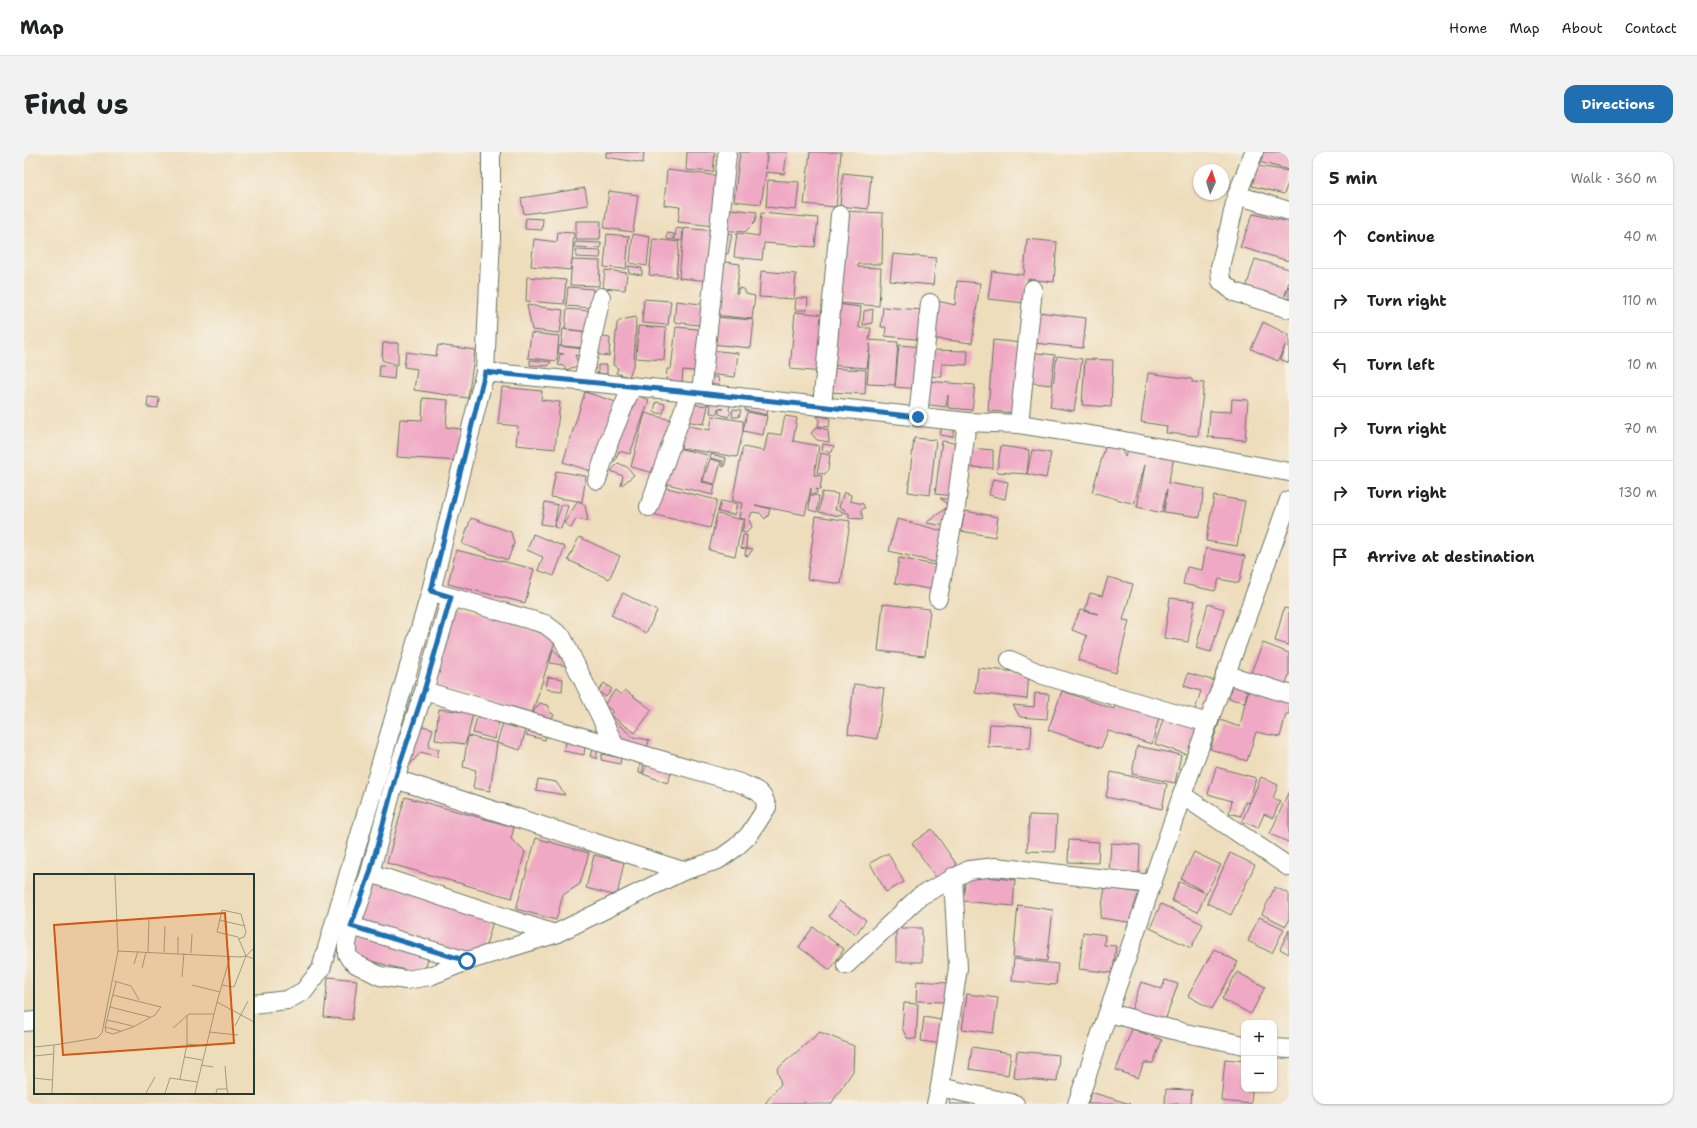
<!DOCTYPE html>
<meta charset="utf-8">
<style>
body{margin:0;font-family:"Shantell Sans",sans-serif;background:#f2f2f2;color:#202124}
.controls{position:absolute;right:12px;bottom:12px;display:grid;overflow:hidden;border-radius:8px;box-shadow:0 1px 3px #0004}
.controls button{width:36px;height:36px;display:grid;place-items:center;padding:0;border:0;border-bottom:1px solid #e0e0e0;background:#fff;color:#202124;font:20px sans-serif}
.compass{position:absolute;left:1169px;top:12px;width:36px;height:36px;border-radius:50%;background:#fff;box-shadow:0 1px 3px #0004;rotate:4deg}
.stop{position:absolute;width:12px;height:12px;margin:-9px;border:3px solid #1f6fb2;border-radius:50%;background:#fff}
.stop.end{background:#1f6fb2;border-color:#fff;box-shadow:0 1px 4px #0008}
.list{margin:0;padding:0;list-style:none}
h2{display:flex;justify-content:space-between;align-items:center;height:52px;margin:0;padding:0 16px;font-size:17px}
h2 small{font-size:13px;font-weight:400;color:#757577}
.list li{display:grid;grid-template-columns:26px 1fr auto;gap:12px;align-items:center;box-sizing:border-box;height:64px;padding:0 16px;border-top:1px solid #e0e0e0}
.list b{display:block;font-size:15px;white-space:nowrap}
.list em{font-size:13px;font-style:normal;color:#757577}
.icon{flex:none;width:22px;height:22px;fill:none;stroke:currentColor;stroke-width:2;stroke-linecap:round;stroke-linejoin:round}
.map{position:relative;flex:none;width:1265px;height:952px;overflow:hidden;border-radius:12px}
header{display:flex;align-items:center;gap:24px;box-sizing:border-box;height:56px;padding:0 20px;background:#fff;border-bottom:1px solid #e0e0e0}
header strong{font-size:19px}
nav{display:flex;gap:22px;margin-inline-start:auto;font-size:14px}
.intro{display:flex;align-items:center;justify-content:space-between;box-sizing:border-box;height:96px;padding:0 24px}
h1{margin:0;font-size:28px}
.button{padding:10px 18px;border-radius:12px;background:#1f6fb2;color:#fff;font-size:14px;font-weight:700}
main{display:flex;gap:24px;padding:0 24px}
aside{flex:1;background:#fff;border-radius:12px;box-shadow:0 1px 3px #0004}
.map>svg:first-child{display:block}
.building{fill:#f0a9c5}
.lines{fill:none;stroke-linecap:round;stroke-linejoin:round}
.street-casing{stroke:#677563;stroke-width:20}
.street{stroke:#fff;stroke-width:18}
.route{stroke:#1f6fb2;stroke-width:5}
.inset-road{fill:none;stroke:#9b9d85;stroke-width:1}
.view{fill:#d45610;fill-opacity:0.15;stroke:#d45610;stroke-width:2}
.inset-edge{fill:none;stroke:#1f3d34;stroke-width:2}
</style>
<header>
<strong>Map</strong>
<nav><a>Home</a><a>Map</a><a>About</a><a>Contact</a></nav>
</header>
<div class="intro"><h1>Find us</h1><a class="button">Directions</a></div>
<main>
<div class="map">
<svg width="1265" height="952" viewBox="0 0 1265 952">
<rect width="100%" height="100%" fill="#f7f3e8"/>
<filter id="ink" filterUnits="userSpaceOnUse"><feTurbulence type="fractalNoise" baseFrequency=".025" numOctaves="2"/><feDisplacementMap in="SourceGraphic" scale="8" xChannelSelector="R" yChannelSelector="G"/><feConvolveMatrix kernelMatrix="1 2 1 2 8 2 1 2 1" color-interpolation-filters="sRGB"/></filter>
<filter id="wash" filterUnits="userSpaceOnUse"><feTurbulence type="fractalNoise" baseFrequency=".012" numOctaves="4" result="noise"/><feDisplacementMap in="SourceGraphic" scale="16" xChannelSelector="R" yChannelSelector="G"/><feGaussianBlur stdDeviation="0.9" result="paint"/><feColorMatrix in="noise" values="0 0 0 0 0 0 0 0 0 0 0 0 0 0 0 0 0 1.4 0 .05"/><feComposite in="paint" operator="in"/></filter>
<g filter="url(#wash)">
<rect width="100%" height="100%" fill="#edb"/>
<g id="blocks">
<g class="building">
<polygon points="582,0 620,0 619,11 582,5"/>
<polygon points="663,0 691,0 689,20 662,18"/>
<polygon points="716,0 742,0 742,17 744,0 763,0 760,22 742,20 737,52 710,49"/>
<polygon points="786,0 817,0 812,55 780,52"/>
<polygon points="1235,0 1265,0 1265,18 1231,9"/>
<polygon points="1233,14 1265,19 1265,28 1260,42 1228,34"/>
<polygon points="643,18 696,24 690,74 654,70 656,55 640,53"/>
<polygon points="819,21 847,24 844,57 816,54"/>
<polygon points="744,28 775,30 772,58 742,55"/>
<polygon points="561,36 564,53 500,62 497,46"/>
<polygon points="585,39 614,43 609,80 580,76"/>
<polygon points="699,56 733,60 731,70 721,80 697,78"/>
<polygon points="819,59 859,61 858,112 834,112 834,115 857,116 855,154 813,151"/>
<polygon points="737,61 794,66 791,95 740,91 738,108 710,105 713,81 735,84"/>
<polygon points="1229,62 1265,70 1265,109 1216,95"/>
<polygon points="502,66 519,67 518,78 501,77"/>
<polygon points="552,69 577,69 576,88 552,88"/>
<polygon points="652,76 659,77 658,89 651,88"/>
<polygon points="660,76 691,79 687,129 655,126"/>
<polygon points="534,80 550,81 549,95 552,90 577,91 577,96 549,95 548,108 576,109 575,134 546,133 548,108 546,118 507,114 510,87 533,90"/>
<polygon points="643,81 650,82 650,88 643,87"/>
<polygon points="701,81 708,82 704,102 697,101"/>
<polygon points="583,82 605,84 602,117 580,115"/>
<polygon points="609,82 626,85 623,114 606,111"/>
<polygon points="629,87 655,90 652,125 625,123"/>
<polygon points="1003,87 1033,90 1030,130 1004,127 1001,151 964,147 968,119 1000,123"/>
<polygon points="552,98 577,99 576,106 552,105"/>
<polygon points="869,102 912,106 909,133 866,129"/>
<polygon points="1231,107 1265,117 1265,129 1261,144 1265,134 1265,148 1222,136"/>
<polygon points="694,109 716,112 712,141 714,141 714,136 720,137 722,142 731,144 728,167 689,163"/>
<polygon points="604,114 618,116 618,123 605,121"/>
<polygon points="581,118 603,121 601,138 579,136"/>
<polygon points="737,119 772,122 770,147 735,145"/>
<polygon points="503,125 542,128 540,152 502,149"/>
<polygon points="933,129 956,131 948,191 905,186 909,148 931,153"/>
<polygon points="544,135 569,137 568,156 542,154"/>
<polygon points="772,146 784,146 783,158 771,158"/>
<polygon points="620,147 647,149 644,173 618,171"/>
<polygon points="652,149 685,153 682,174 650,170"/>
<polygon points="811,152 837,155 835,176 847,176 845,188 874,190 871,233 843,232 846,192 843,216 806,213"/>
<polygon points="503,153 539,158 536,181 508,178"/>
<polygon points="859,155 898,158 900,188 861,184 862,175 857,175"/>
<polygon points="543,157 567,159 565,180 541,177"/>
<polygon points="849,157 848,171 839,173 840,159"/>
<polygon points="771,160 803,163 799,220 766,217"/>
<polygon points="1014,160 1062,166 1059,196 1010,191"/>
<polygon points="612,165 610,211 605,225 592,221 594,216 589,213 593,171 597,168"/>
<polygon points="690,165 730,168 727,196 687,192"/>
<polygon points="1239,170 1265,183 1265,211 1256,207 1262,192 1254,209 1227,197"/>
<polygon points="614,174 642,176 640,208 612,206"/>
<polygon points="652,175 683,178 679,220 659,218 658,231 642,230 643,217 647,217"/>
<polygon points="539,177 563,180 561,196 537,194"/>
<polygon points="507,181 535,184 533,209 504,206"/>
<polygon points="571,184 586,186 585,204 569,202"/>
<polygon points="969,188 998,191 993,261 964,259"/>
<polygon points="359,191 374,191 374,213 358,208"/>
<polygon points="414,193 451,198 444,246 390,238 393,217 380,215 382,200 412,204"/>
<polygon points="875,193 898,195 894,237 871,235"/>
<polygon points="535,194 559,197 558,204 551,203 555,213 542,218 540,214 534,213 536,202 540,202 534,201"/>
<polygon points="686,198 714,201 711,225 684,222"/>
<polygon points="904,198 944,199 943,213 918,212 918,225 903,224"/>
<polygon points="1005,200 1031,203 1027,233 1001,230"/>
<polygon points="1033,204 1058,207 1050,259 1026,255"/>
<polygon points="1061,207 1089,208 1087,255 1058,253"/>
<polygon points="506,208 527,210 524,214 506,213"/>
<polygon points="356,213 371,214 370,227 355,225"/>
<polygon points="574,213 583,213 583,222 574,221"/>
<polygon points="806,216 842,218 841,242 805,240"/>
<polygon points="1124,221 1168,227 1168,230 1180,231 1174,284 1142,281 1143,274 1117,270"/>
<polygon points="683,225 694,225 695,233 689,237 680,236"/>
<polygon points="902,229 951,233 948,258 924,256 924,243 922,255 899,252"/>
<polygon points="478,235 518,239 517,248 536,250 531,297 492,293 494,274 474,272"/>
<polygon points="561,240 592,250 570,320 539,310"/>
<polygon points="610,242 625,248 606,302 595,299 591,309 581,306"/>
<polygon points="124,245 135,246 134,256 123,255"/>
<polygon points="399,246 424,248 422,275 437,277 435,309 373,305 376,267 398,268"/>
<polygon points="707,246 705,258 707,260 704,265 695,262 695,257 700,257 694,256 693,262 686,261 687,253 682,252 682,249"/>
<polygon points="1208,247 1224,248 1221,288 1184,285 1186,259 1207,260"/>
<polygon points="632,250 641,252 639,262 630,260"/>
<polygon points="664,252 684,254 680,272 661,269"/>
<polygon points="722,252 744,257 743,263 721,258"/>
<polygon points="709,257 717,258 715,265 708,265"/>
<polygon points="723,260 743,264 739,283 719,279 713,305 657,296 660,273 686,278 688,264 719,269 719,279"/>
<polygon points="621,261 647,268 633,322 607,315"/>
<polygon points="761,264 773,266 769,289 795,294 790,323 798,324 796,338 792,337 793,341 791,342 787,342 787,336 781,363 731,353 746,357 744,364 741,367 736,361 728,360 725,368 728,375 722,381 718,380 721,367 715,366 718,351 708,349 719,295 740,299 744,281 757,283"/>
<polygon points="793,264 806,266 805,275 794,274 795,268"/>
<polygon points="918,274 930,276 929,285 916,283"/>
<polygon points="793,275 804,278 805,290 793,288 787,281"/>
<polygon points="890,286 912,288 906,343 884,340"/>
<polygon points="918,289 937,292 930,344 911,342"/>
<polygon points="799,292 810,294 808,300 798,298"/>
<polygon points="1082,292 1097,296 1101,305 1103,296 1150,306 1144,331 1180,337 1176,365 1140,360 1143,337 1138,361 1113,355 1121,313 1110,352 1068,340"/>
<polygon points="977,294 1005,298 1003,322 1008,298 1027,301 1022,326 1003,322 973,320"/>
<polygon points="653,296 684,303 678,330 691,333 689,343 639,331 642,319 647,320"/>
<polygon points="945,296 969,298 969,316 945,315"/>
<polygon points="797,301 806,303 804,318 801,322 793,321"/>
<polygon points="687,302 702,306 700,315 698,314 699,309 686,306"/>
<polygon points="686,307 697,310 691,332 679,329"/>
<polygon points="594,311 603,315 610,323 597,334 599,324 587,319"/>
<polygon points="532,319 562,324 558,350 554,349 561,353 564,369 552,367 547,376 540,371 554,349 527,345"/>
<polygon points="969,327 984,330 981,347 965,343"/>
<polygon points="635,334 693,348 686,376 628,362"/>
<polygon points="798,340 814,342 811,358 818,359 819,362 816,364 795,360"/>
<polygon points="820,340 827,343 826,349 839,352 841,356 837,358 839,367 825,366 825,361 821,361 820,357 815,355"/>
<polygon points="786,343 795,344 793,360 785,358"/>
<polygon points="1190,344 1221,349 1213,394 1182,389"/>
<polygon points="916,346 927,348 923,374 902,371 925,354"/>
<polygon points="697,349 713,352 710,363 694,360"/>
<polygon points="521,350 534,353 530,374 517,372"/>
<polygon points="538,352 544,354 537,377 530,375"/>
<polygon points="941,359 974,365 971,385 937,379"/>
<polygon points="693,362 719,368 711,404 685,398"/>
<polygon points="792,364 826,369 817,432 783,427"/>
<polygon points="447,366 487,380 490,391 484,408 438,392"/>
<polygon points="873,367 926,381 918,412 865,399"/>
<polygon points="509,382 541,395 530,424 514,418 519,405 503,398"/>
<polygon points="719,383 723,383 722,396 729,397 724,404 721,403 722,397 717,396"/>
<polygon points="555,385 596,404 585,427 544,408"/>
<polygon points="1182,396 1221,404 1215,431 1195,427 1191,439 1159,432 1163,415 1178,418"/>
<polygon points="432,398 510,417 501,451 424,432"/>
<polygon points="875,406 916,414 911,438 871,431"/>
<polygon points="1084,425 1109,432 1099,468 1105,469 1092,521 1054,508 1063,484 1048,478 1056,458 1074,462 1061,458 1066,441 1078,444"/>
<polygon points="599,441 633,459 622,481 587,463"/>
<polygon points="1146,446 1171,449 1164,490 1140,486"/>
<polygon points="429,452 532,486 508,562 407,533"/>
<polygon points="859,452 906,457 901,504 854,499"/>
<polygon points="1184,452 1200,457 1187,500 1172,496"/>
<polygon points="1260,456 1265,457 1265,493 1251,489"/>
<polygon points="1239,491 1265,501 1265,523 1259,538 1225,525"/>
<polygon points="529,497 544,514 526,511"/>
<polygon points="954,516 1005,521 1003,547 951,541"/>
<polygon points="1164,521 1191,529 1180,564 1170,561 1177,539 1160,534"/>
<polygon points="524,525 539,527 538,539 522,537"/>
<polygon points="1208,530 1224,533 1221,550 1226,535 1265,546 1265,562 1262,562 1256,585 1232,580 1223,609 1186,597 1196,568 1216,575 1221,550 1205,547"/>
<polygon points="580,531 588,537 582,545 574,539"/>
<polygon points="830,532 860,536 853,587 824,582"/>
<polygon points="591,538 597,543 601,538 628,558 611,581 586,563 589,559 580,553"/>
<polygon points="1038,539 1090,557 1092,550 1136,562 1128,592 1084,579 1077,596 1024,578"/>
<polygon points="1011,541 1025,542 1023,567 996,565 989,553 1010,555"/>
<polygon points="516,551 525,554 525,559 530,563 525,571 509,560"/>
<polygon points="415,557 449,561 444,584 473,591 479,571 502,578 496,598 473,591 466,639 449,636 452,618 439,615 444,584 441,592 411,588"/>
<polygon points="1142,559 1176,570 1165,603 1131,592"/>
<polygon points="454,561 476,567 470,587 449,581"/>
<polygon points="585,564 609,585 625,588 623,596 593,592"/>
<polygon points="392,572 409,577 404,595 415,597 413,605 397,600 376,624"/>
<polygon points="966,572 1008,574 1006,597 964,595"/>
<polygon points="507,578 523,582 521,588 502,583"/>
<polygon points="542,590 561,593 560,603 540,599"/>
<polygon points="1113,594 1157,603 1151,631 1108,622"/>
<polygon points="568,598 573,599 573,607 566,604"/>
<polygon points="578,602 597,606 596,612 577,608"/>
<polygon points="624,610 648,620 643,631 619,622"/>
<polygon points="616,611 620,611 618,622 615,621"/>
<polygon points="1192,615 1232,626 1225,651 1221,650 1217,664 1205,661 1208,649 1184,642"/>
<polygon points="1087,620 1143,632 1138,657 1082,645"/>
<polygon points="1237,625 1254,633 1249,646 1256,649 1249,666 1240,662 1234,676 1218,669"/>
<polygon points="514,627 532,630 541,643 512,638"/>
<polygon points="1265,639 1265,688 1264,690 1246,682"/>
<polygon points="381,645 490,675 487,687 501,700 488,746 363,711"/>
<polygon points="1005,663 1033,664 1031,700 1003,699"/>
<polygon points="908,677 933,713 913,727 888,691"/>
<polygon points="512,686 565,701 556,732 539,743 532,768 492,757"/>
<polygon points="1045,688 1075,690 1074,711 1044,710"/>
<polygon points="1087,691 1116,693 1115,721 1085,719"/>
<polygon points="1170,700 1197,713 1182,741 1174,760 1148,749 1155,730 1182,741 1157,727"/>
<polygon points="864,701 880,730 862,740 846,711"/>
<polygon points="1206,701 1231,713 1207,763 1183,751"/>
<polygon points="570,703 600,710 593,744 562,736"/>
<polygon points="942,723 991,728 989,754 939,749"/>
<polygon points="350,730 470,766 462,793 441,804 337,773"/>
<polygon points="1081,735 1116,741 1111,771 1076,766"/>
<polygon points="1251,735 1265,742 1265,769 1262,774 1238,762"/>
<polygon points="815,749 842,768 832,782 805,764"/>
<polygon points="1137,752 1179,772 1167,796 1126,776"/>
<polygon points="994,753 1029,758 1023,809 989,805"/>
<polygon points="1235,765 1260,777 1248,801 1224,789"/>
<polygon points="789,775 820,797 806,818 775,795"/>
<rect x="872" y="776" width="26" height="34"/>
<polygon points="1265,778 1265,802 1256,797"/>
<polygon points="335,780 406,799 402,814 392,821 328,804"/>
<polygon points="1059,780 1081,783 1080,793 1092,794 1089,821 1055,817"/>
<polygon points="1190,797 1214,810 1188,857 1164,844"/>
<polygon points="990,807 1034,812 1032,833 988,829"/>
<polygon points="1213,820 1241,835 1227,862 1198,847"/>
<polygon points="304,825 333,828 328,868 300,865"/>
<polygon points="1141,828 1154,832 1139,874 1106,862 1117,830 1138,837"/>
<polygon points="893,829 923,831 922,850 892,849"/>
<polygon points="943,842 974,846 969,881 938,877"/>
<polygon points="880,851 894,852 892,887 883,886 878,876"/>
<polygon points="900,865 923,869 920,892 897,889"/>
<polygon points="1108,877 1138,888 1129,911 1120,911 1114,926 1092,918"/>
<polygon points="796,880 830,894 829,919 807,952 783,952 780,950 779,952 742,952 742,950 757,932 753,917"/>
<polygon points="948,895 987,901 984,923 945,917"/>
<polygon points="993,899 1035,903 1033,930 990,926"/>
<polygon points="1201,907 1220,909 1220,937 1228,937 1227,952 1197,949"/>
<polygon points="1142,937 1168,938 1167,952 1141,952"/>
<polygon points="1067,940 1106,952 1064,952"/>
<polygon points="926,947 946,951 946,952 925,952"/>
</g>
</g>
</g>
<g filter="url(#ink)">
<use href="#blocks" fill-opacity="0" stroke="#677563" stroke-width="1"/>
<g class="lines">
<g class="street-casing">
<g id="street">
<polyline points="1230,0 1213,43 1196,115 1197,129 1210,140 1265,157"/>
<polyline points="1213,43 1265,59"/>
<polyline points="461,220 677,241 943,270 995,272 1084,286 1265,320"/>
<polyline points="559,229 577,145"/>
<polyline points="677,241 703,3"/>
<polyline points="798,254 816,63"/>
<polyline points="894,265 906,151"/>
<polyline points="995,272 1009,137"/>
<polyline points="573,328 586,287 608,234"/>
<polyline points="1265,348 1158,643 1265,715"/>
<polyline points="625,355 666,240"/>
<polyline points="416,442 521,472 538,485 591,594"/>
<polyline points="914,446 932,354 943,270"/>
<polyline points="986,508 1019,523 1184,571"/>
<polyline points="1201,522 1265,542"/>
<path d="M 400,539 L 716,631 C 731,638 738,638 743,655 L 725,683 L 711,696 L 694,708 L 659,719 L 531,782 L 443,809 L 406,824 L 382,828 L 356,824 L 332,812 L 326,807 L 323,802 L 323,792 L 327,774 L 346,721 L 371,627 L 400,539 L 427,445"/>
<polyline points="371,627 659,719"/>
<polyline points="346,721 531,782"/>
<polyline points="327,774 443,809"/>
<polyline points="822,813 896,744 945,718 972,715 1128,732"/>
<polyline points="229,852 263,848 280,839 297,817 407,439 461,220 467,85 467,0"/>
<polyline points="1085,861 1161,881 1220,893"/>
<polyline points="0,870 11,869"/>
<polyline points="1250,896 1265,897"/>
<polyline points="916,935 991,952"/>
<polyline points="912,952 916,935 934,816 929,725"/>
<polyline points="1053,952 1158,643"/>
</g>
</g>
<use href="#street" class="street"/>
</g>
</g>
<g class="lines" filter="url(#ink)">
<polyline class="route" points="443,809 327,774 346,721 371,627 400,539 427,445 407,439 461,220 666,240 894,265"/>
</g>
<g transform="translate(10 722)">
<rect width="220" height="220" fill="#edb"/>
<path class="inset-road" d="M 185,46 L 211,52M 205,65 L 210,63 L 212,58 L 207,40 L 188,36 L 183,58 L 204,63 L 212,82 L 220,85M 84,77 L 206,83 L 212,82 L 220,74M 114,78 L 115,45M 130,78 L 131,52M 144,79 L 144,63M 157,79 L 158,60M 196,83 L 183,128 L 220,148M 100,90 L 104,77M 108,94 L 112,78M 148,103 L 150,79M 80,107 L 97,112 L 105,126M 158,111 L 186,118M 188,111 L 200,113 L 212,82M 79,121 L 127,133 L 121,141 L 99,153 L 79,160 L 72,158 L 71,153 L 82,108M 76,133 L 116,143M 73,146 L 99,152M 201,152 L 214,127M 71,153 L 87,157M 139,154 L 155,140 L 180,140M 175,158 L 204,161M 153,170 L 171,172M 0,173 L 20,171M 0,182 L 20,180M 151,183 L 168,186M 167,191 L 179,193M 191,192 L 193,215M 0,204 L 18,206M 146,205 L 153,170 L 153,141M 18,219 L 20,171 L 63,164 L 68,159 L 84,77 L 81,1M 112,219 L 121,203M 131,219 L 136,204 L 163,208M 161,219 L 183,128M 182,219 L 183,215 L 193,215 L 194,219"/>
<path class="view" d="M 191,39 L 200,169 L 29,181 L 20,51 Z"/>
<rect width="220" height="220" class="inset-edge"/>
</g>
</svg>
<div class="controls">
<button>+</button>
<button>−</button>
</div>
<svg class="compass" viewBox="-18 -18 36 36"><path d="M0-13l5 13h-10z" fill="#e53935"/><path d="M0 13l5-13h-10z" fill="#757577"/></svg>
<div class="stop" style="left:443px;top:809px"></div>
<div class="stop end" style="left:894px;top:265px"></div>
</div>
<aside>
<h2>5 min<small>Walk · 360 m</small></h2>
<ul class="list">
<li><svg class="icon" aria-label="ahead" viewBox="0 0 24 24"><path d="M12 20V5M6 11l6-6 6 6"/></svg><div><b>Continue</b></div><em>40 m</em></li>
<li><svg class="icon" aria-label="right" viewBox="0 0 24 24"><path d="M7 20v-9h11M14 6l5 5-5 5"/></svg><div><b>Turn right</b></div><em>110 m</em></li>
<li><svg class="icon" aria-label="left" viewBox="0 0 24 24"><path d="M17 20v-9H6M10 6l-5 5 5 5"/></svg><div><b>Turn left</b></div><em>10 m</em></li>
<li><svg class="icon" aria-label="right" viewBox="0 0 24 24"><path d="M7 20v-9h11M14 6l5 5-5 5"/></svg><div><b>Turn right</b></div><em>70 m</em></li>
<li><svg class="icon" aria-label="right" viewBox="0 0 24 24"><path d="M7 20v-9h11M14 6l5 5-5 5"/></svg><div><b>Turn right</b></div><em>130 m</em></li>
<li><svg class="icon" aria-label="arrive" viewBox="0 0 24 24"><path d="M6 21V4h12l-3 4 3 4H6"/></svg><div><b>Arrive at destination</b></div></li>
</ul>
</aside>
</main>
